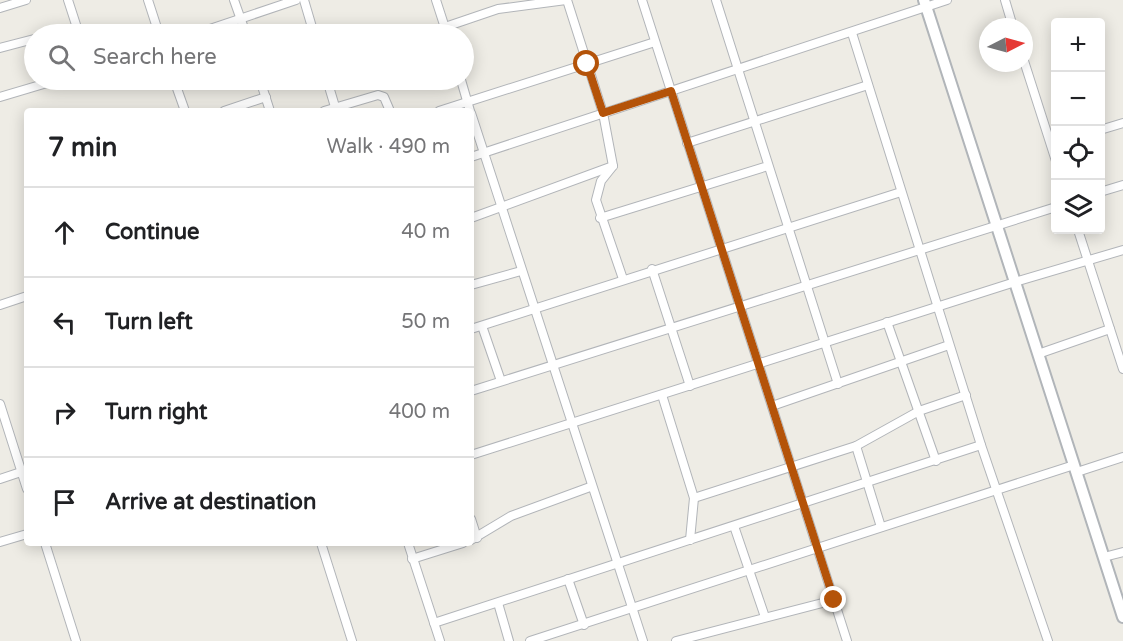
<!DOCTYPE html>
<meta charset="utf-8">
<style>
body{margin:0;font-family:"Varela Round",sans-serif;background:#f6f6f6;color:#202124}
.controls{position:absolute;right:18px;top:18px;display:grid;overflow:hidden;border-radius:6px;box-shadow:0 3px 15px #0003}
.controls button{width:54px;height:54px;display:grid;place-items:center;padding:0;border:0;border-bottom:2px solid #e0e0e0;background:#fff;color:#202124;font:30px sans-serif}
.compass{position:absolute;left:979px;top:18px;width:54px;height:54px;border-radius:50%;background:#fff;box-shadow:0 3px 15px #0003;rotate:84deg}
.stop{position:absolute;width:18px;height:18px;margin:-14px;border:4px solid #b45309;border-radius:50%;background:#fff}
.stop.end{background:#b45309;border-color:#fff;box-shadow:0 2px 6px #0008}
.list{margin:0;padding:0;list-style:none}
h2{display:flex;justify-content:space-between;align-items:center;height:78px;margin:0;padding:0 24px;font-size:26px}
h2 small{font-size:20px;font-weight:400;color:#757577}
.list li{display:grid;grid-template-columns:39px 1fr auto;gap:18px;align-items:center;box-sizing:border-box;height:90px;padding:0 24px;border-top:2px solid #e0e0e0}
.list b{display:block;font-size:22px;white-space:nowrap}
.list em{font-size:20px;font-style:normal;color:#757577}
.icon{flex:none;width:33px;height:33px;fill:none;stroke:currentColor;stroke-width:2;stroke-linecap:round;stroke-linejoin:round}
.map{position:relative;flex:none;width:1123px;height:641px;overflow:hidden}
.search{position:absolute;background:#fff;box-shadow:0 3px 15px #0003;left:24px;top:24px;width:450px;height:66px;display:flex;align-items:center;gap:15px;box-sizing:border-box;padding:0 21px;border-radius:33px;color:#757577;font-size:22px}
.panel{position:absolute;background:#fff;box-shadow:0 3px 15px #0003;left:24px;top:108px;width:450px;height:438px;border-radius:6px}
.map>svg:first-child{display:block}
.lines{fill:none;stroke-linecap:round;stroke-linejoin:round}
.minor-casing{stroke:#b2b5b9;stroke-width:10}
.secondary-casing{stroke:#b1b5b9;stroke-width:14}
.minor{stroke:#fff;stroke-width:8}
.secondary{stroke:#fff;stroke-width:10}
.route{stroke:#b45309;stroke-width:8}
</style>
<div class="map">
<svg width="1123" height="641" viewBox="0 0 1123 641">
<rect width="100%" height="100%" fill="#eeece5"/>
<g class="lines">
<g class="minor-casing">
<g id="minor">
<polyline points="68,0 79,34"/>
<polyline points="148,0 159,34"/>
<polyline points="234,0 246,34"/>
<polyline points="304,0 314,34"/>
<polyline points="436,0 447,34"/>
<polyline points="567,0 603,113 613,166 601,181 596,200 623,279"/>
<polyline points="642,0 847,641"/>
<polyline points="716,0 838,384"/>
<polyline points="1005,0 1013,27"/>
<polyline points="0,8 26,0"/>
<polyline points="445,27 498,9 566,0"/>
<polyline points="852,33 981,445 1048,641"/>
<polyline points="54,34 77,29"/>
<polyline points="195,34 296,0"/>
<polyline points="0,48 34,39"/>
<polyline points="1024,61 1056,161"/>
<polyline points="174,80 185,111"/>
<polyline points="260,80 270,111"/>
<polyline points="327,80 336,110"/>
<polyline points="461,80 470,111"/>
<polyline points="0,97 57,80"/>
<polyline points="224,111 266,97"/>
<polyline points="324,111 378,95 384,97 390,111"/>
<polyline points="439,111 655,42"/>
<polyline points="471,113 643,641"/>
<polyline points="1100,130 1123,123"/>
<polyline points="687,143 868,85"/>
<polyline points="471,157 947,0"/>
<polyline points="1100,192 1123,185"/>
<polyline points="471,218 613,166"/>
<polyline points="600,218 768,166"/>
<polyline points="1078,230 1123,369"/>
<polyline points="652,269 690,386"/>
<polyline points="471,285 521,271"/>
<polyline points="0,305 27,296"/>
<polyline points="887,322 936,461"/>
<polyline points="482,326 501,381"/>
<polyline points="471,329 901,192"/>
<polyline points="1038,354 1110,329"/>
<polyline points="471,391 1056,207"/>
<polyline points="662,395 694,498 690,540"/>
<polyline points="0,404 27,489"/>
<polyline points="772,406 949,345"/>
<polyline points="856,446 881,527"/>
<polyline points="471,455 1015,282 1123,250"/>
<polyline points="1077,472 1123,457"/>
<polyline points="0,479 27,470"/>
<polyline points="694,498 856,446 919,411 966,395"/>
<polyline points="471,519 477,538"/>
<polyline points="734,526 765,617"/>
<polyline points="471,540 511,516 590,487"/>
<polyline points="0,542 27,534"/>
<polyline points="45,543 76,641"/>
<polyline points="321,543 352,641"/>
<polyline points="408,543 440,641"/>
<polyline points="1104,557 1123,552"/>
<polyline points="412,559 463,543"/>
<polyline points="568,579 584,625"/>
<polyline points="498,603 509,641"/>
<polyline points="434,623 981,445"/>
<polyline points="530,641 1074,465"/>
<polyline points="676,641 834,600"/>
</g>
</g>
<g class="secondary-casing">
<polyline id="secondary" points="924,0 1123,617"/>
</g>
<use href="#minor" class="minor"/>
<use href="#secondary" class="secondary"/>
</g>
<g class="lines">
<polyline class="route" points="587,64 603,113 671,91 834,600"/>
</g>
</svg>
<div class="controls">
<button>+</button>
<button>−</button>
<button><svg class="icon" aria-label="locate" viewBox="0 0 24 24"><circle cx="12" cy="12" r="6"/><path d="M12 2v4M12 18v4M2 12h4M18 12h4"/></svg></button>
<button><svg class="icon" aria-label="layers" viewBox="0 0 24 24"><path d="M12 4l9 5-9 5-9-5zM3 14l9 5 9-5"/></svg></button>
</div>
<svg class="compass" viewBox="-18 -18 36 36"><path d="M0-13l5 13h-10z" fill="#e53935"/><path d="M0 13l5-13h-10z" fill="#757577"/></svg>
<div class="stop" style="left:587px;top:64px"></div>
<div class="stop end" style="left:834px;top:600px"></div>
<div class="search"><svg class="icon" aria-label="search" viewBox="0 0 24 24"><circle cx="10" cy="10" r="6"/><path d="M15 15l6 6"/></svg>Search here</div>
<section class="panel">
<h2>7 min<small>Walk · 490 m</small></h2>
<ul class="list">
<li><svg class="icon" aria-label="ahead" viewBox="0 0 24 24"><path d="M12 20V5M6 11l6-6 6 6"/></svg><div><b>Continue</b></div><em>40 m</em></li>
<li><svg class="icon" aria-label="left" viewBox="0 0 24 24"><path d="M17 20v-9H6M10 6l-5 5 5 5"/></svg><div><b>Turn left</b></div><em>50 m</em></li>
<li><svg class="icon" aria-label="right" viewBox="0 0 24 24"><path d="M7 20v-9h11M14 6l5 5-5 5"/></svg><div><b>Turn right</b></div><em>400 m</em></li>
<li><svg class="icon" aria-label="arrive" viewBox="0 0 24 24"><path d="M6 21V4h12l-3 4 3 4H6"/></svg><div><b>Arrive at destination</b></div></li>
</ul>
</section>
</div>
